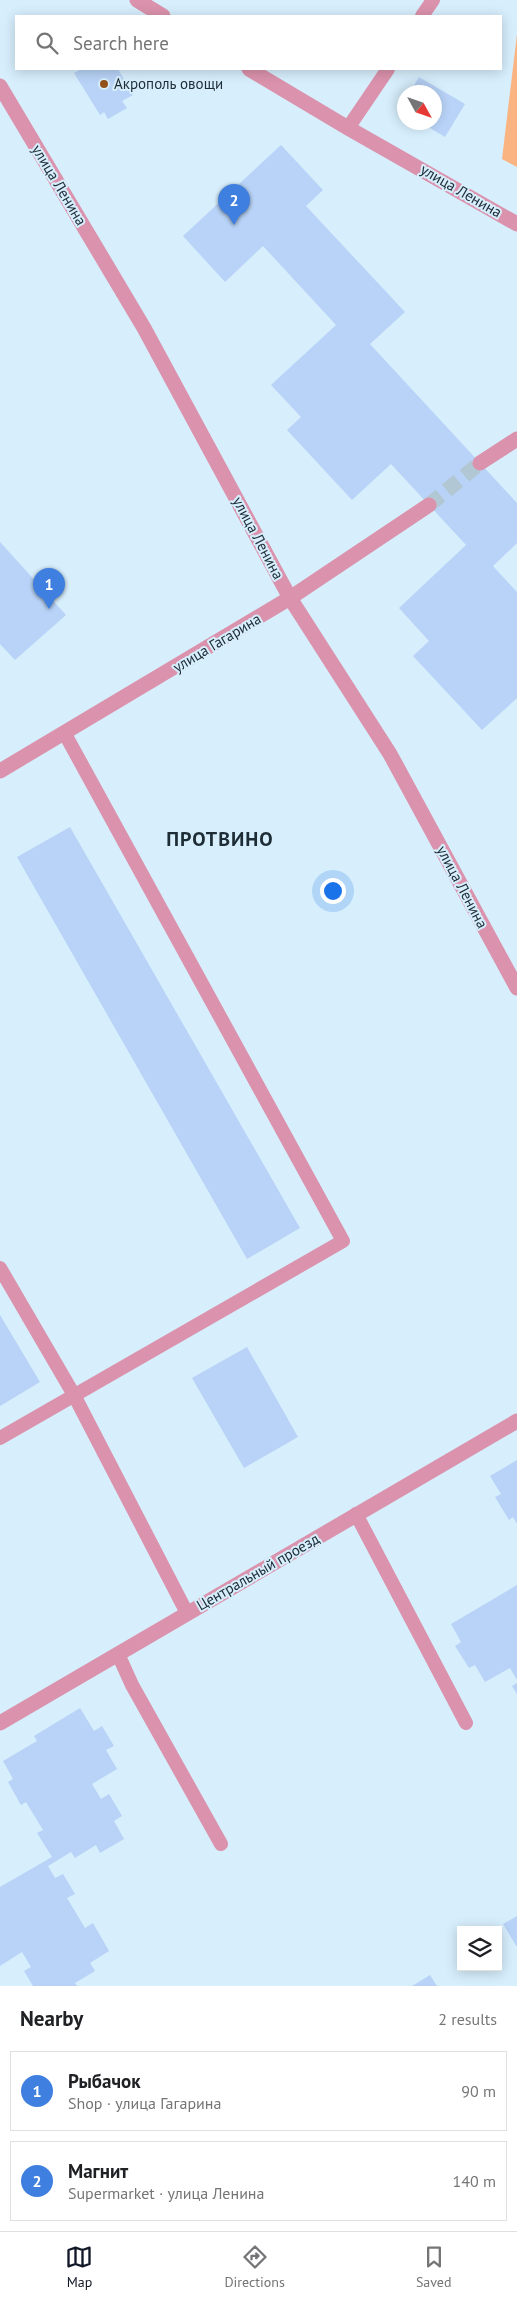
<!DOCTYPE html>
<meta charset="utf-8">
<style>
body{margin:0;font-family:"PT Sans",sans-serif;background:#f2f2f2;color:#202124}
.controls{position:absolute;right:15px;bottom:15px;display:grid;overflow:hidden;border-radius:0px;box-shadow:0 2px 12px #0003}
.controls button{width:45px;height:45px;display:grid;place-items:center;padding:0;border:0;border-bottom:1px solid #e0e0e0;background:#fff;color:#202124;font:25px sans-serif}
.compass{position:absolute;left:397px;top:85px;width:45px;height:45px;border-radius:50%;background:#fff;box-shadow:0 2px 12px #0003;rotate:130deg}
.you{position:absolute;left:332px;top:890px;width:18px;height:18px;margin:-12px;border:4px solid #fff;border-radius:50%;background:#1a73e8;box-shadow:0 0 0 8px #1a73e833}
.badge{display:grid;place-items:center;width:32px;height:32px;border-radius:50%;background:#111827;color:#fff;font-size:16px;font-weight:700}
.pin{position:absolute;translate:-50% -41px;filter:drop-shadow(0 1px 2px #0008)}
.pin::after{content:'';position:absolute;top:26px;width:18px;height:15px;background:inherit;clip-path:polygon(0 0,100% 0,50% 100%)}
.list{margin:0;padding:0;list-style:none}
h2{display:flex;justify-content:space-between;align-items:center;height:65px;margin:0;padding:0 20px;font-size:21px}
h2 small{font-size:16px;font-weight:400;color:#757577}
.list li{display:grid;grid-template-columns:32px 1fr auto;gap:15px;align-items:center;box-sizing:border-box;height:80px;margin:0 10px 10px;padding:0 10px;border:1px solid #e0e0e0;border-radius:0px}
.list b{display:block;font-size:19px;white-space:nowrap}
.list p{margin:0;font-size:16px;white-space:nowrap;color:#757577}
.list em{font-size:16px;font-style:normal;color:#757577}
.icon{flex:none;width:28px;height:28px;fill:none;stroke:currentColor;stroke-width:2;stroke-linecap:round;stroke-linejoin:round}
.map{position:relative;flex:none;width:517px;height:1986px;overflow:hidden}
.search{position:absolute;background:#fff;box-shadow:0 2px 12px #0003;left:15px;right:15px;top:15px;height:55px;display:flex;align-items:center;gap:12px;box-sizing:border-box;padding:0 18px;border-radius:0px;color:#757577;font-size:19px}
.sheet{height:245px;background:#fff}
nav{display:flex;justify-content:space-around;align-items:center;box-sizing:border-box;height:70px;border-top:1px solid #e0e0e0;background:#fff;font-size:14px;color:#757577}
nav a{display:grid;justify-items:center;gap:2px}
nav .on{color:#111827}
.map>svg:first-child{display:block}
.green{fill:#fab482}
.building{fill:#b8d3f7}
.lines{fill:none;stroke-linecap:round;stroke-linejoin:round}
.tertiary-tunnel{stroke:#b2c7d4;stroke-width:15;stroke-dasharray:15 8;stroke-linecap:butt}
.service{stroke:#db92ac;stroke-width:14}
.pedestrian{stroke:#db92ac;stroke-width:15}
.minor{stroke:#db92ac;stroke-width:15}
.tertiary{stroke:#db92ac;stroke-width:15}
.poi-dot{fill:#94531d;stroke:#d7eefc;stroke-width:2}
.labels{text-anchor:middle;stroke-width:4;stroke-linejoin:round;paint-order:stroke}
.poi-label{font-size:15px;fill:#1d2c35;stroke:#d7eefc;text-anchor:start}
.street-label{font-size:15px;fill:#1d2c35;stroke:#d7eefc}
.district-label{font-size:20px;font-weight:bold;letter-spacing:1px;fill:#1d2c35;stroke:#d7eefc}
</style>
<div class="map">
<svg width="517" height="1986" viewBox="0 0 517 1986">
<rect width="100%" height="100%" fill="#d7eefc"/>
<polygon class="green" points="517,34 517,167 502,159"/>
<g class="building">
<polygon points="81,69 118,69 133,95 122,101 127,108 108,119 104,112 100,115 74,73"/>
<polygon points="419,77 465,104 445,137 420,122 434,122 434,92 410,92"/>
<polygon points="404,102 404,113 400,111"/>
<polygon points="281,145 323,190 306,206 405,312 370,344 517,503 517,543 493,566 517,592 517,698 482,730 413,656 429,641 399,608 466,545 391,464 352,500 287,430 301,417 271,385 336,325 263,246 225,282 183,236"/>
<polygon points="0,542 66,615 15,660 0,644"/>
<polygon points="70,827 300,1228 247,1259 17,857"/>
<polygon points="0,1315 40,1382 0,1406"/>
<polygon points="247,1347 298,1437 244,1468 192,1378"/>
<polygon points="517,1460 517,1524 513,1517 509,1520 495,1497 501,1494 490,1476"/>
<polygon points="517,1585 517,1680 510,1668 485,1682 475,1665 469,1668 455,1646 461,1642 451,1624"/>
<polygon points="517,1683 517,1694 512,1686"/>
<polygon points="80,1708 94,1731 102,1726 114,1746 106,1750 117,1769 92,1784 101,1799 109,1794 122,1816 114,1821 124,1839 100,1853 96,1845 75,1858 71,1852 48,1866 55,1878 63,1874 75,1894 67,1898 85,1928 93,1923 109,1951 90,1963 95,1971 75,1983 77,1986 33,1986 24,1971 31,1967 22,1952 0,1966 0,1887 52,1857 37,1833 43,1830 26,1802 21,1805 8,1782 13,1779 3,1761 37,1741 34,1736"/>
<polygon points="517,1916 517,1947 503,1924"/>
<polygon points="430,1975 437,1986 412,1986"/>
</g>
<g class="lines">
<polyline class="tertiary-tunnel" points="429,505 480,463"/>
<g class="service">
<polyline points="422,16 433,0"/>
<polyline points="348,128 388,69"/>
<polyline points="0,1268 74,1395 187,1613"/>
<polyline points="0,1438 343,1241 65,734"/>
<polyline points="356,1514 466,1723"/>
<polyline points="118,1654 132,1685 221,1844"/>
</g>
<polyline class="pedestrian" points="0,86 144,328 290,598 390,754 517,988"/>
<polyline class="minor" points="0,1723 517,1421"/>
<g class="tertiary">
<polyline points="137,0 163,16"/>
<polyline points="249,69 348,128 517,224"/>
<polyline points="480,463 517,439"/>
<polyline points="0,771 290,598 429,505"/>
</g>
</g>
<circle class="poi-dot" cx="104" cy="84" r="5"/>
<g class="labels">
<g class="poi-label">
<text x="114" y="89">Акрополь овощи</text>
</g>
<g class="street-label">
<text transform="translate(59 185) rotate(59)" y="5">улица Ленина</text>
<text transform="translate(461 191) rotate(30)" y="5">улица Ленина</text>
<text transform="translate(258 538) rotate(62)" y="5">улица Ленина</text>
<text transform="translate(217 643) rotate(-31)" y="5">улица Гагарина</text>
<text transform="translate(462 887) rotate(62)" y="5">улица Ленина</text>
<text transform="translate(258 1572) rotate(-30)" y="5">Центральный проезд</text>
</g>
<g class="district-label">
<text x="220" y="846">ПРОТВИНО</text>
</g>
</g>
</svg>
<div class="controls">
<button><svg class="icon" aria-label="layers" viewBox="0 0 24 24"><path d="M12 4l9 5-9 5-9-5zM3 14l9 5 9-5"/></svg></button>
</div>
<svg class="compass" viewBox="-18 -18 36 36"><path d="M0-13l5 13h-10z" fill="#e53935"/><path d="M0 13l5-13h-10z" fill="#757577"/></svg>
<div class="you"></div>
<div class="pin badge" style="left:49px;top:609px;background:#3f7fe0">1</div>
<div class="pin badge" style="left:234px;top:225px;background:#3f7fe0">2</div>
<div class="search"><svg class="icon" aria-label="search" viewBox="0 0 24 24"><circle cx="10" cy="10" r="6"/><path d="M15 15l6 6"/></svg>Search here</div>
</div>
<section class="sheet">
<h2>Nearby<small>2 results</small></h2>
<ul class="list">
<li><span class="badge" style="background:#3f7fe0">1</span><div><b>Рыбачок</b><p>Shop · улица Гагарина</p></div><em>90 m</em></li>
<li><span class="badge" style="background:#3f7fe0">2</span><div><b>Магнит</b><p>Supermarket · улица Ленина</p></div><em>140 m</em></li>
</ul>
</section>
<nav>
<a class="on"><svg class="icon" aria-label="map" viewBox="0 0 24 24"><path d="M3 6l6-2 6 2 6-2v14l-6 2-6-2-6 2zM9 4v14M15 6v14"/></svg>Map</a>
<a><svg class="icon" aria-label="directions" viewBox="0 0 24 24"><path d="M12 3l9 9-9 9-9-9zM9 14v-3h6M13 9l2 2-2 2"/></svg>Directions</a>
<a><svg class="icon" aria-label="saved" viewBox="0 0 24 24"><path d="M7 4h10v16l-5-4-5 4z"/></svg>Saved</a>
</nav>
